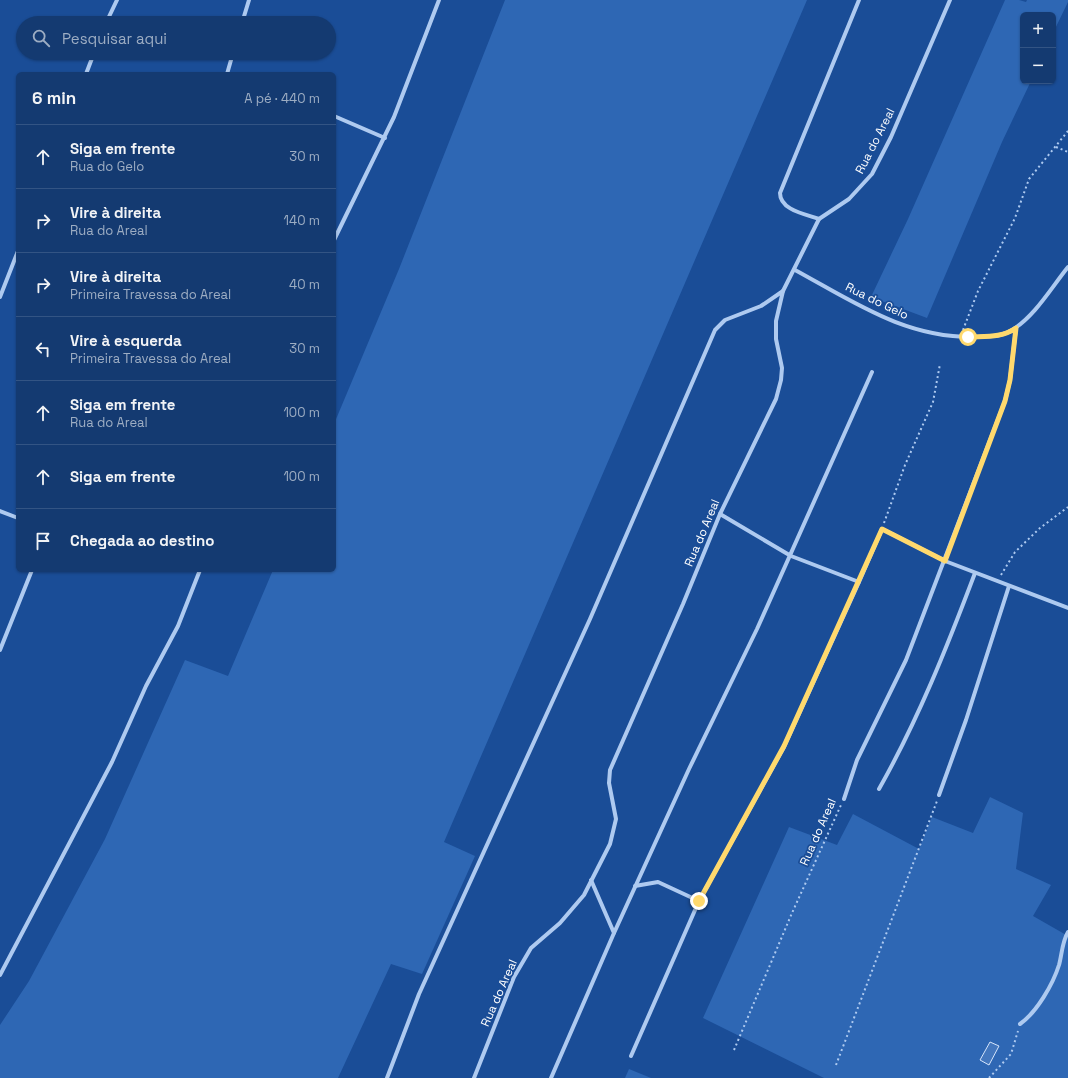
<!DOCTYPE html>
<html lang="pt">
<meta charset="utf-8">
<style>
body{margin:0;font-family:"Space Grotesk",sans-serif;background:#1d4176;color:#f1f3f6}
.controls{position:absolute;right:12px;top:12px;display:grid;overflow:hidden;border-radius:6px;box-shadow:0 1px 3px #0004}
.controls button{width:36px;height:36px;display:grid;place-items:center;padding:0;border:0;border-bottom:1px solid #335484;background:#143a71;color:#f1f3f6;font:20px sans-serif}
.stop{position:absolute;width:12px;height:12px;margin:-9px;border:3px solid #ffd96d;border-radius:50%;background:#fff}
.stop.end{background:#ffd96d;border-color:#fff;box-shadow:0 1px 4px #0008}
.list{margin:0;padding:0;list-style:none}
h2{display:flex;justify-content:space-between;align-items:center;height:52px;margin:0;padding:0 16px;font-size:17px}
h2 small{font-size:13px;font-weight:400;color:#9dadc3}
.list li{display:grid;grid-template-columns:26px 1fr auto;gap:12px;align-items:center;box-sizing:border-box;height:64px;padding:0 16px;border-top:1px solid #335484}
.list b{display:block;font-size:15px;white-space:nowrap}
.list p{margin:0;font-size:13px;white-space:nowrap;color:#9dadc3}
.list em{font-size:13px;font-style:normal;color:#9dadc3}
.icon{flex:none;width:22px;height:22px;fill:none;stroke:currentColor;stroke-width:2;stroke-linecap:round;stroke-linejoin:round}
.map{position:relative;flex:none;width:1068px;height:1078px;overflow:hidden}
.search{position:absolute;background:#143a71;box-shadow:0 1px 3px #0004;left:16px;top:16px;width:320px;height:44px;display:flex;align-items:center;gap:10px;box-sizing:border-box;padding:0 14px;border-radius:22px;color:#9dadc3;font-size:15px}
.panel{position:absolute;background:#143a71;box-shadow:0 1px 3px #0004;left:16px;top:72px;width:320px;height:500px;border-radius:6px}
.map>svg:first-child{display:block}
.green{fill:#2e67b4}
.building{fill:#4377be;stroke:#d5e5fb}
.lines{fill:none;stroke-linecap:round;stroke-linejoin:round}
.path{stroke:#aecaf0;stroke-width:2;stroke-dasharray:2 3;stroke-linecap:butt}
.minor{stroke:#aecaf0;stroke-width:4}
.route{stroke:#ffd96d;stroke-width:5}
.labels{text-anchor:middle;stroke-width:3.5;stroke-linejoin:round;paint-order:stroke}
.street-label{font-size:12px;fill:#fff;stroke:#1a4d97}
</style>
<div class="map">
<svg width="1068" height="1078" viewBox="0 0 1068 1078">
<rect width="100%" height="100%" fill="#1a4d97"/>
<g class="green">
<polygon points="505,0 807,0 444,842 475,856 422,974 391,964 338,1078 0,1078 0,1025 29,981 105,839 185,660 228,676 273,570 334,570 334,424 399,269"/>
<polygon points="1005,0 1019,0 1026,2 1027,0 1068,0 1068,2 1053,33 1053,15 1023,15 1023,81 1031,81 1002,142 927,318 871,297 908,219"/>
<polygon points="990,797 1023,813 1016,869 1051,885 1033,916 1068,936 1068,1078 824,1078 703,1018 789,827 837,845 853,814 919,849 932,817 973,833"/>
<polygon points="629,1069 651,1078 625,1078"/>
</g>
<polygon class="building" points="990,1042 999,1046 989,1065 980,1060"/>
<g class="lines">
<g class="path">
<polyline points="1056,147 1068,152"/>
<polyline points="963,330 978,291 1015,218 1029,179 1068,131"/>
<polyline points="884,523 905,465 933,402 940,364"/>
<polyline points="1001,575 1015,552 1040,528 1068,507"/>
<polyline points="734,1050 792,913 841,805"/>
<polyline points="836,1065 937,801"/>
<polyline points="989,1078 1011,1054 1018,1031"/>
</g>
<g class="minor">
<polyline points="106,23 117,0"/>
<polyline points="242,23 249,0"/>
<polyline points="86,74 94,53"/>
<polyline points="227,74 233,53"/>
<polyline points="334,116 385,138"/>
<path d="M 819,219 C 805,214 780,210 780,193 L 859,0"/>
<polyline points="334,240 394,117 439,0"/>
<path d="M 795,270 C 854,302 906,339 977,337 C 989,336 1002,337 1012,330 C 1035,316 1051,288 1068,267"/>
<polyline points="0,297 18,251"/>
<polyline points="0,511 18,518"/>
<polyline points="720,514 791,556 859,582 882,529 945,561 1068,608"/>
<polyline points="0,650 32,570"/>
<path d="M 879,789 C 918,720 947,647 975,573"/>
<polyline points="939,795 966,720 1009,586"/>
<polyline points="844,799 857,760 906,660 1005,401 1010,380 1016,328"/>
<polyline points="591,880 614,933"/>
<polyline points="635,886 658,882 699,901"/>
<polyline points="0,975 112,762 146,686 178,626 200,570"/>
<path d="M 1020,1024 C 1037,1012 1053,984 1059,965 C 1062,954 1062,942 1068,932"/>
<polyline points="631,1056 699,901 784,747 859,582"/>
<polyline points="387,1078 419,994 590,619 715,330 725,320 761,306 783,291"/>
<polyline points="474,1078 514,977 531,948 560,923 584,895 610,844 616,819 609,783 610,770 683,604 720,514 776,399 781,380 782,368 776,339 776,321 783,291 819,219 849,199 872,174 891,137 950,0"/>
<polyline points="551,1078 614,933 689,769 757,629 872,372"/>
</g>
</g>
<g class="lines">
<path class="route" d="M 699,901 L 784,746 L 882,529 L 945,561 L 1005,401 L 1010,380 L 1016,328 C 1002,338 985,336 968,337"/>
</g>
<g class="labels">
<g class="street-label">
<text transform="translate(875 141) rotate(-63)" y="4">Rua do Areal</text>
<text transform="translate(877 301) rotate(26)" y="4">Rua do Gelo</text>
<text transform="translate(702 533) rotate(-67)" y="4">Rua do Areal</text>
<text transform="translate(818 832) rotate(-66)" y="4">Rua do Areal</text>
<text transform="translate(499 993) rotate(-66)" y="4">Rua do Areal</text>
</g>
</g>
</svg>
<div class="controls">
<button>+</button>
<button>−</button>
</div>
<div class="stop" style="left:968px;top:337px"></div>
<div class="stop end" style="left:699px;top:901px"></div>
<div class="search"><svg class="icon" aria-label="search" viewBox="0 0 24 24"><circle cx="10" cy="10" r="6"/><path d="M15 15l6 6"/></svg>Pesquisar aqui</div>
<section class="panel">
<h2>6 min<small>A pé · 440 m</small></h2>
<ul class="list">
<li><svg class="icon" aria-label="ahead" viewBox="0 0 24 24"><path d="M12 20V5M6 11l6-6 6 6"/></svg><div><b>Siga em frente</b><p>Rua do Gelo</p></div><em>30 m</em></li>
<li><svg class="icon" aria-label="right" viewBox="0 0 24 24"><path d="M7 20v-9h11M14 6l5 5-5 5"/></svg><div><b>Vire à direita</b><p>Rua do Areal</p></div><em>140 m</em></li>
<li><svg class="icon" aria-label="right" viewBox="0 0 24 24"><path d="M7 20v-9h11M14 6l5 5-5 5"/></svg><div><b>Vire à direita</b><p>Primeira Travessa do Areal</p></div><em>40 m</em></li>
<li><svg class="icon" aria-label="left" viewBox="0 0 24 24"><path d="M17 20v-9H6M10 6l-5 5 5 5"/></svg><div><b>Vire à esquerda</b><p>Primeira Travessa do Areal</p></div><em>30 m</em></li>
<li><svg class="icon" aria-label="ahead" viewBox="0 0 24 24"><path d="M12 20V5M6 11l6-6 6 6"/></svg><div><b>Siga em frente</b><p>Rua do Areal</p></div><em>100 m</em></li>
<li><svg class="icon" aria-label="ahead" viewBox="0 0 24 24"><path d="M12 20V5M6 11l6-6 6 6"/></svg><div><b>Siga em frente</b></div><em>100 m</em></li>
<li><svg class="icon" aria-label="arrive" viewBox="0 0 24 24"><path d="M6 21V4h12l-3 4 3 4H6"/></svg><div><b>Chegada ao destino</b></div></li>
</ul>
</section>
</div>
